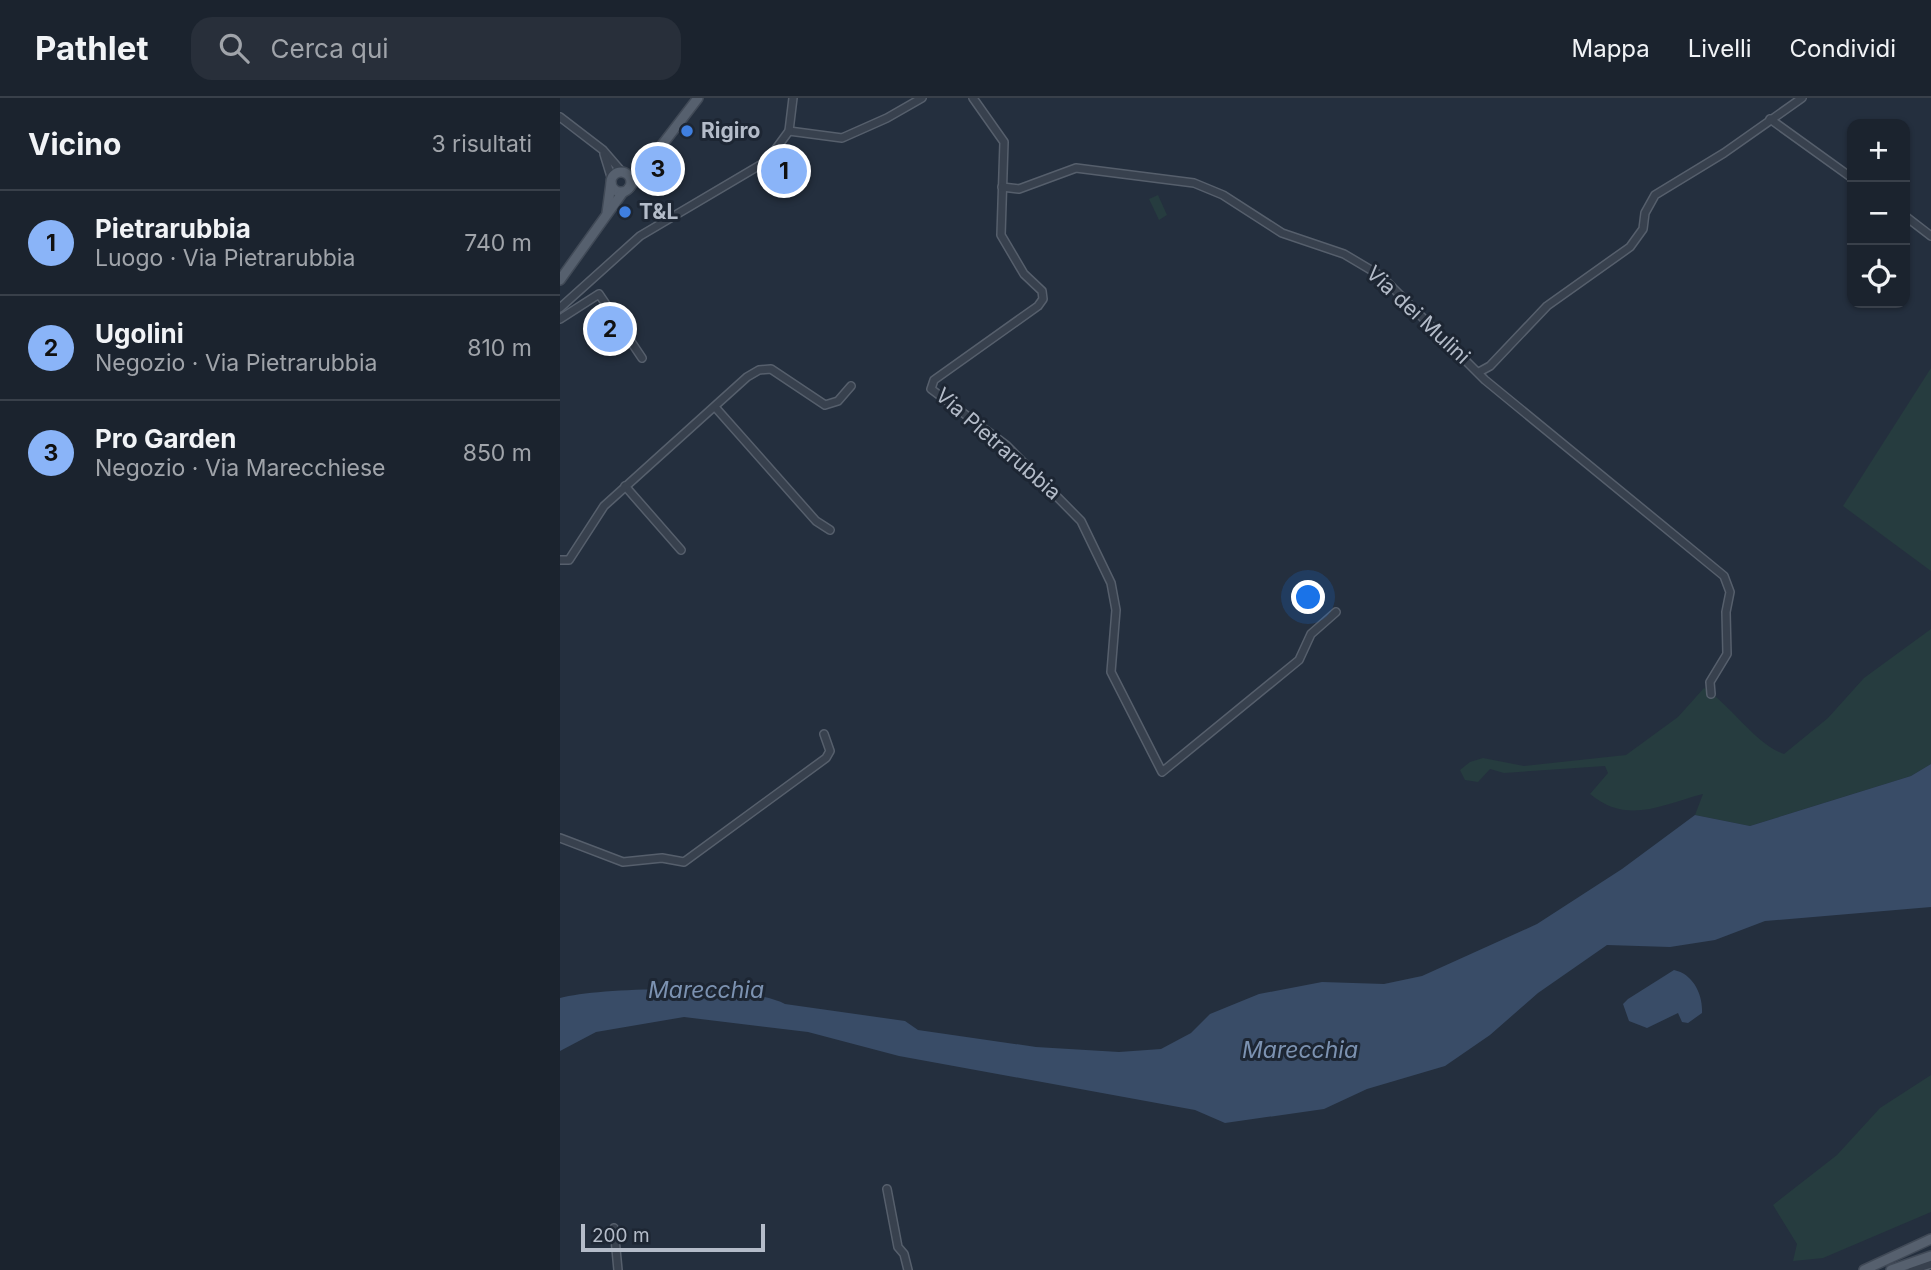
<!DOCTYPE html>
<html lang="it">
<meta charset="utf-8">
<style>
body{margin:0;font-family:Inter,sans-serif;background:#282f3a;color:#f1f3f6}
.controls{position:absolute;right:21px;top:21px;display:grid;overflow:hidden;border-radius:14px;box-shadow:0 2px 5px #0004}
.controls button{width:63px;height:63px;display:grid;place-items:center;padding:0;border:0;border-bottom:2px solid #39404a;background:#1b232e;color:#f1f3f6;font:35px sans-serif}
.scale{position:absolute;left:21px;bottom:18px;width:184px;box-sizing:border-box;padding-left:7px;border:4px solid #b4bcc9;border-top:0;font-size:19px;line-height:24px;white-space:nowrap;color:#b4bcc9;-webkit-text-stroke:5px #1d2633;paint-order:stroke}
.you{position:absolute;left:749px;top:500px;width:24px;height:24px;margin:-18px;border:5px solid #fff;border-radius:50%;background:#1a73e8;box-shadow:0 0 0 10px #1a73e833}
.badge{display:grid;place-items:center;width:46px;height:46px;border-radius:50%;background:#8ab4f8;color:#111;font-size:23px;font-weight:700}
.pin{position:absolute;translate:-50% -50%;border:4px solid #fff;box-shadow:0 2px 7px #0006}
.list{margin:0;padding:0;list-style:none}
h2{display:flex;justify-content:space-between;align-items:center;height:91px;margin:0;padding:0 28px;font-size:30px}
h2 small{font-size:23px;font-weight:400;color:#a0a4aa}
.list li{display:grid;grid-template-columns:46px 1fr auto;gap:21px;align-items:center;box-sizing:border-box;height:105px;padding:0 28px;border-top:2px solid #39404a}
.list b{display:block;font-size:26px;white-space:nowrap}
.list p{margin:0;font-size:23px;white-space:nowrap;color:#a0a4aa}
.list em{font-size:23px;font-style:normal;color:#a0a4aa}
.icon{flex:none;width:38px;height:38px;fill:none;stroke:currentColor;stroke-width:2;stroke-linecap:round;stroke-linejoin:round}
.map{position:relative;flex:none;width:1371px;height:1172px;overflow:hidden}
header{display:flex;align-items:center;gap:42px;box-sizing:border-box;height:98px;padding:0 35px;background:#1b232e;border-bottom:2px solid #39404a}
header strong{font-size:33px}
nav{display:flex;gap:38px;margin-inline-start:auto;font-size:24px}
.search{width:490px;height:63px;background:#282f3a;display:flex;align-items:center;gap:18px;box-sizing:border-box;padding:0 24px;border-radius:21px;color:#a0a4aa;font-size:26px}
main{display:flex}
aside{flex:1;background:#1b232e}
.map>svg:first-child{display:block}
.green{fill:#263c3f}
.water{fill:#394c67}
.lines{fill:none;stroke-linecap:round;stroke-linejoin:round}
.minor-casing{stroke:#565f6c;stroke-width:10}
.major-casing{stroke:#414a57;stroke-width:12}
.minor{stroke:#38414e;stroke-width:7}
.major{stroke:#56606e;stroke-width:9}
.shop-dot{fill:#3f7fe0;stroke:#1d2633;stroke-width:2.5}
.labels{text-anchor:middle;stroke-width:6;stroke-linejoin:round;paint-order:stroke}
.poi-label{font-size:21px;font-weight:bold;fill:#b4bcc9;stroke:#1d2633;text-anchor:start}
.street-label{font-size:21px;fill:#b4bcc9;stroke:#1d2633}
.water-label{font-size:23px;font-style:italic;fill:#7c92b1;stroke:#1d2633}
</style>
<header>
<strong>Pathlet</strong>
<div class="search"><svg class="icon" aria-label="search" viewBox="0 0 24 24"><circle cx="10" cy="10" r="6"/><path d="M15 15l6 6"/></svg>Cerca qui</div>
<nav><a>Mappa</a><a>Livelli</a><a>Condividi</a></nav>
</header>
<main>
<aside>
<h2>Vicino<small>3 risultati</small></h2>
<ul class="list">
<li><span class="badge">1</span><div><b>Pietrarubbia</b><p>Luogo · Via Pietrarubbia</p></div><em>740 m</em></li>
<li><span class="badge">2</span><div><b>Ugolini</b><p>Negozio · Via Pietrarubbia</p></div><em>810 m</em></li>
<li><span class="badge">3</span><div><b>Pro Garden</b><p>Negozio · Via Marecchiese</p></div><em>850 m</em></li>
</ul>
</aside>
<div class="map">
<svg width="1371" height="1172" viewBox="0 0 1371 1172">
<rect width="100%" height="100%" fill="#242f3e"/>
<g class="green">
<polygon points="598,97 607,117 599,122 589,101"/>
<polygon points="1371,270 1371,473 1283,408"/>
<path d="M 1371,531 L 1371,666 L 1351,678 L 1190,728 L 1135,717 L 1143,696 C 1100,707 1068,727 1030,696 L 1048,675 L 1045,668 L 944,675 L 930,671 L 918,684 L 905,682 L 900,672 L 910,664 L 923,660 L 964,668 L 1066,657 L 1118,619 L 1144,590 C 1172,608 1195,646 1224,656 L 1268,620 L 1304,580 Z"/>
<polygon points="1371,977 1371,1114 1263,1160 1233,1163 1237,1146 1213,1107 1277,1057 1320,1010"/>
</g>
<g class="water">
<path d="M 1371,666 L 1371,809 L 1205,823 L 1155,842 L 1110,849 L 1047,847 L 978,895 L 930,937 L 885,968 L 807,991 L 764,1011 L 665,1025 L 635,1012 L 339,958 L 248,934 L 124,919 L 36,934 L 0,953 L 0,900 C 43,889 189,886 225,906 L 345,923 L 358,932 L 476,949 L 559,954 L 601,951 L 631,935 L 650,916 L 699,896 L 762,884 L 824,886 L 862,878 L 977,826 L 1062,771 L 1135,717 L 1190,728 L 1351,678 Z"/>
<path d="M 1114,872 C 1133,876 1143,896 1142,915 L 1128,925 L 1122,924 L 1118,915 L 1087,930 L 1069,923 L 1063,906 L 1068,901 Z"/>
</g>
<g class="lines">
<g class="minor-casing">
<g id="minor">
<polyline points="413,0 444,44 441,137 464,176 482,193 483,201 478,208 374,282 371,291 446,347 521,423 551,485 556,512 551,574 602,674 739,562 751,536 776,514"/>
<polyline points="0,19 43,52 62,74"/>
<polyline points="1210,21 1292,80"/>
<polyline points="229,33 282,40 327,20 362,0"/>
<polyline points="44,56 52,82"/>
<polyline points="442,89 459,91 516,70 634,85 663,97 722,135 784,156 821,178 925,282 1164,478 1170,494 1166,514 1167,556 1150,584 1151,596"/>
<polyline points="1345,118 1371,138"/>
<polyline points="0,210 80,138 207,63 229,33 233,0"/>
<polyline points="0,221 39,196 82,260"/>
<polyline points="919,274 930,268 987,208 1070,149 1083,131 1085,115 1095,97 1164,55 1242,0"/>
<polyline points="155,309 256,423 270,432"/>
<polyline points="65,388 121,452"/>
<polyline points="0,462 9,462 44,408 187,279 199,272 211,271 265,307 278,303 291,288"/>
<polyline points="0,740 63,764 102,760 124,764 266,660 270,653 264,636"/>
<polyline points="327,1091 338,1149 344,1156 348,1172"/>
<polyline points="54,1130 58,1172"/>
<polyline points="1352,1172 1371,1166"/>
</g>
</g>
<g class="major-casing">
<g id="major">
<circle cx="61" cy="84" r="10"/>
<polyline points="69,90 138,0"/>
<polyline points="47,115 51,85"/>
<polyline points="0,182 63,94"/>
<polyline points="1304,1172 1371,1141"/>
<polyline points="1331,1172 1371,1158"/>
</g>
</g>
<use href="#minor" class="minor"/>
<use href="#major" class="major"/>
</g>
<g class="shop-dot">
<circle cx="127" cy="33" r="7"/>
<circle cx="65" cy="114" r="7"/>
</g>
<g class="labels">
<g class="poi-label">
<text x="141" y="40">Rigiro</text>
<text x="79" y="121">T&amp;L</text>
</g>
<g class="street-label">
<text transform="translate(858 217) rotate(43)" y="7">Via dei Mulini</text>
<text transform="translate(438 346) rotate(41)" y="7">Via Pietrarubbia</text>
</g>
<g class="water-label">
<text x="146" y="900">Marecchia</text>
<text x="740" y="960">Marecchia</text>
</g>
</g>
</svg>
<div class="controls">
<button>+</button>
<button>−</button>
<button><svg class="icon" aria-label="locate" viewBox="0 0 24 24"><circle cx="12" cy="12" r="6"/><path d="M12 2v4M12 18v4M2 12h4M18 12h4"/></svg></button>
</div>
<div class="scale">200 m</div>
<div class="you"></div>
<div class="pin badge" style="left:224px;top:73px">1</div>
<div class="pin badge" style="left:50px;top:231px">2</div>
<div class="pin badge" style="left:98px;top:71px">3</div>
</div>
</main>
